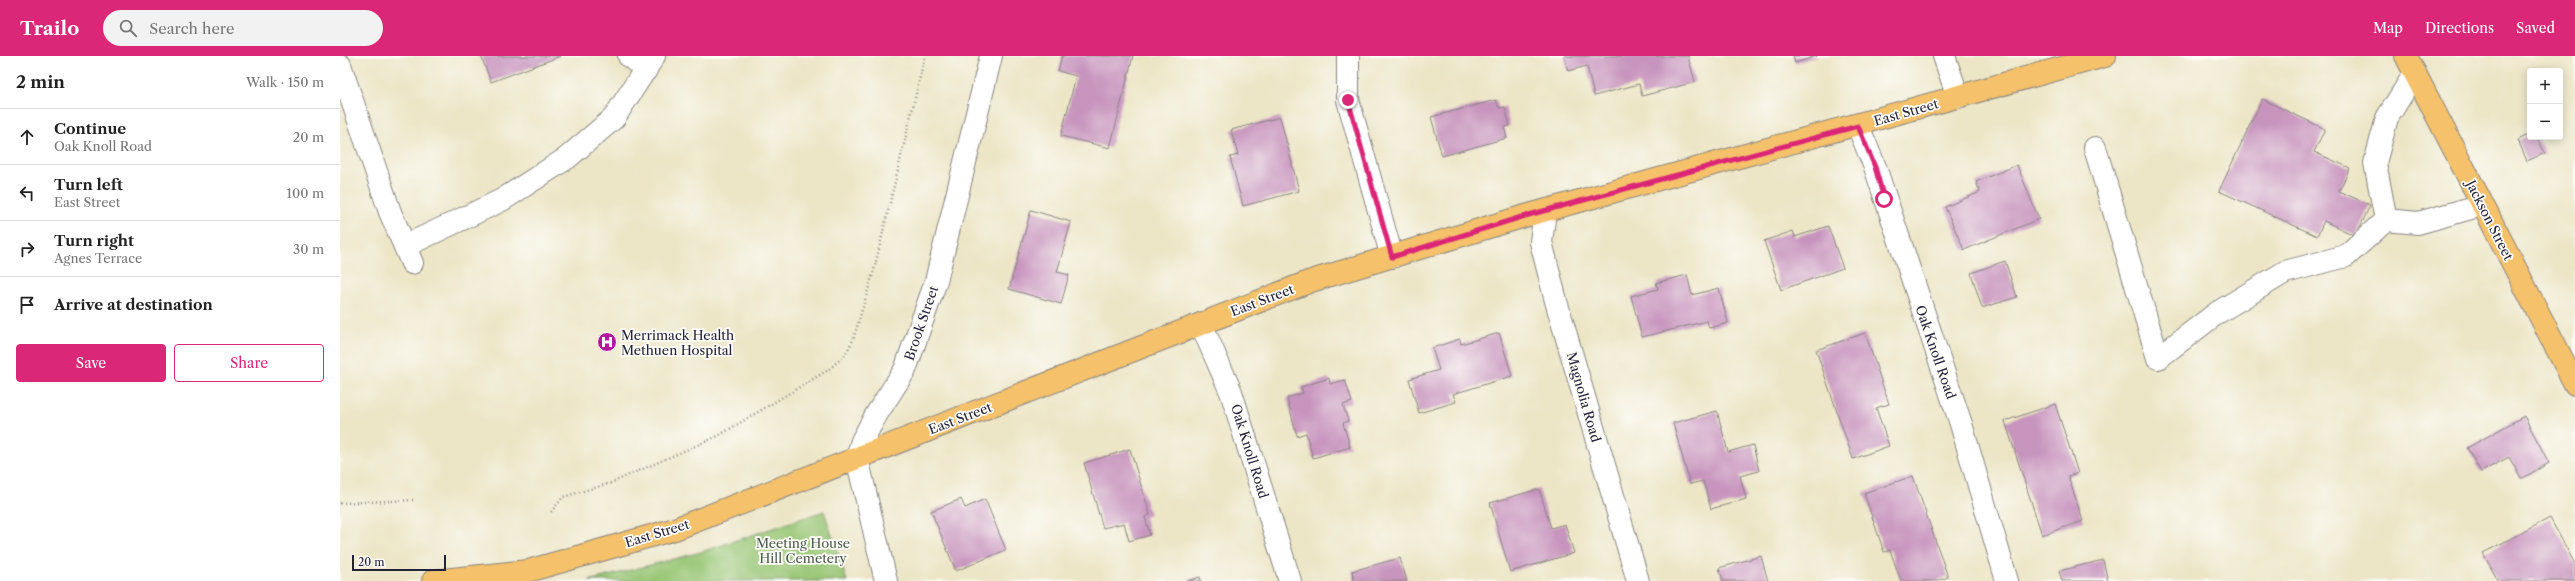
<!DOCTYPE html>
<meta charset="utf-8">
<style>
body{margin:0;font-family:"Libre Caslon Text",serif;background:#f2f2f2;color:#222}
.controls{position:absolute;right:12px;top:12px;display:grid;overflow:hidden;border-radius:4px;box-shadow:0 2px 10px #0003}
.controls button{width:36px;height:36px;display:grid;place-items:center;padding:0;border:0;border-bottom:1px solid #e0e0e0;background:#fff;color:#222;font:20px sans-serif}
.scale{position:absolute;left:12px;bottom:10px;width:94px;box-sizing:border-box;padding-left:4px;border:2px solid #22223b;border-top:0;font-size:11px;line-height:14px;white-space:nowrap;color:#22223b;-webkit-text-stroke:3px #fdfcf7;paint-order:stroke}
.stop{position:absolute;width:12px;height:12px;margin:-9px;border:3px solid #db2777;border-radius:50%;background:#fff}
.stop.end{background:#db2777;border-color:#fff;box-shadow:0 1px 4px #0008}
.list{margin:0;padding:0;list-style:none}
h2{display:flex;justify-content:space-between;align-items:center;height:52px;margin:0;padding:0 16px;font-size:17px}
h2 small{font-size:13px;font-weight:400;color:#767676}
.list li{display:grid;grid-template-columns:26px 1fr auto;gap:12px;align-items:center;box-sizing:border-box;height:56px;padding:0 16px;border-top:1px solid #e0e0e0}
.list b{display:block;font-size:15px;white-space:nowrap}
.list p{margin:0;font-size:13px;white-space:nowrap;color:#767676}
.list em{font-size:13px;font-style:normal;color:#767676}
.actions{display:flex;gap:8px;padding:12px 16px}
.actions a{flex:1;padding:9px 0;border:1px solid #db2777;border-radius:4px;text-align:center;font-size:14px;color:#db2777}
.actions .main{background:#db2777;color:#fff}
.icon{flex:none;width:22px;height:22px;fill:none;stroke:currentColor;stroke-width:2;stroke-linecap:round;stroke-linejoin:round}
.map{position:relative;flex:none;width:2235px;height:525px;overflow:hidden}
header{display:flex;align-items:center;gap:24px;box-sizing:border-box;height:56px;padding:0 20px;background:#db2777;color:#fff}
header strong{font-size:19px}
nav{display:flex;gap:22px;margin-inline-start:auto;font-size:14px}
.search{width:280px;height:36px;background:#f2f2f2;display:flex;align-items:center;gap:10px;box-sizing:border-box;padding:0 14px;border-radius:22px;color:#767676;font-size:15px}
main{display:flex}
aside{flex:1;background:#fff}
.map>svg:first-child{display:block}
.green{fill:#97c573;stroke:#5c7457}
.building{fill:#c794be}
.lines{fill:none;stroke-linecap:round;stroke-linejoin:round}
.minor-casing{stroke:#878480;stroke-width:24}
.major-casing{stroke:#878480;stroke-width:24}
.path{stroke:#878480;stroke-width:2.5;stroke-dasharray:1 3;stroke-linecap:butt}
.minor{stroke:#fff;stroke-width:22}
.major{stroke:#f5c16b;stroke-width:22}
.route{stroke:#db2777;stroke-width:5}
.labels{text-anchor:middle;stroke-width:3.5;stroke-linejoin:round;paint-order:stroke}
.street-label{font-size:13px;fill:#22223b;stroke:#fdfcf7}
.poi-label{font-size:13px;fill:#22223b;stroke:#fdfcf7;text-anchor:start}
.park-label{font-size:13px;fill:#4b5b4f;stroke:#fdfcf7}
</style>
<header>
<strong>Trailo</strong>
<div class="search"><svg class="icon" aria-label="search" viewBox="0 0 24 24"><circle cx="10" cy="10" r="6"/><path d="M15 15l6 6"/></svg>Search here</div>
<nav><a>Map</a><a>Directions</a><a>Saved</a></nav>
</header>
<main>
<aside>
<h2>2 min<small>Walk · 150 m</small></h2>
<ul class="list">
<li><svg class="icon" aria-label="ahead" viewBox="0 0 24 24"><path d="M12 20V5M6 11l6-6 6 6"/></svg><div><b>Continue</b><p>Oak Knoll Road</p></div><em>20 m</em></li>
<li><svg class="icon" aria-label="left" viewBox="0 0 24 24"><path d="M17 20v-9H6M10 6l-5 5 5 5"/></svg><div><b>Turn left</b><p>East Street</p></div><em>100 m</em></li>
<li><svg class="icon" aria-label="right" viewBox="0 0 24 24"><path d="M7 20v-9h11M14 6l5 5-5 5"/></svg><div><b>Turn right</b><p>Agnes Terrace</p></div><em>30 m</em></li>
<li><svg class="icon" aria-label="arrive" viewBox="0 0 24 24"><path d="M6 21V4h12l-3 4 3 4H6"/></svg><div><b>Arrive at destination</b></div></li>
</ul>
<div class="actions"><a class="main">Save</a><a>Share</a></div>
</aside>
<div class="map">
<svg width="2235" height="525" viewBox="0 0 2235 525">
<rect width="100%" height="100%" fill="#fdfcf7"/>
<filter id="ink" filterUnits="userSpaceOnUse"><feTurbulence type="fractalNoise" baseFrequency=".025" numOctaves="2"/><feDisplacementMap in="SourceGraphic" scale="8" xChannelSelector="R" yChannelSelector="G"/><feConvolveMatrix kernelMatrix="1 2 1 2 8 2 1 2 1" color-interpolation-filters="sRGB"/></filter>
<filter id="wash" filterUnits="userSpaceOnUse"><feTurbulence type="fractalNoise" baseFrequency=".012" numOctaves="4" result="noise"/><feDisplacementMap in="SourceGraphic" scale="16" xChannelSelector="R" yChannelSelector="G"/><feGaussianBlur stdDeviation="0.9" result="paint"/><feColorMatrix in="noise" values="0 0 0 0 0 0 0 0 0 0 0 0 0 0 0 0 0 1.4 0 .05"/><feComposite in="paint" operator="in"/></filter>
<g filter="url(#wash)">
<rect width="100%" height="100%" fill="#ece5c6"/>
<polygon class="green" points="484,455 507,525 248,525 361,496"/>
<g id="blocks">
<g class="building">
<polygon points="141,0 221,0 151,26"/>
<polygon points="722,0 793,0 770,92 721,80 736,20 718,15"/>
<polygon points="1224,0 1348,0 1355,26 1302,40 1299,28 1254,40 1247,10 1228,15"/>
<polygon points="1453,0 1477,0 1455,7"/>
<polygon points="1922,43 1985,73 1974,96 2010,112 1999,135 2030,149 2016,180 1984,165 1977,180 1879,135"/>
<polygon points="1156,44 1159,52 1165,51 1170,70 1164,71 1167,82 1102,100 1091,61"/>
<polygon points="940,61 959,135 903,150 890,101 898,99 891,74"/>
<polygon points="2190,78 2190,81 2197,81 2205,97 2187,105 2178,84"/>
<polygon points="1677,109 1699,163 1624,194 1605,151 1640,136 1636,126"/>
<polygon points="691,154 731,166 717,216 729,219 721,248 669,233"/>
<polygon points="1488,170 1503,212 1441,234 1424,185 1453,175 1455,181"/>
<polygon points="1665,205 1677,241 1642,252 1631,217"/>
<polygon points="1347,219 1352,239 1379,232 1388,267 1369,272 1367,265 1302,281 1291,240 1318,233 1316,227"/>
<polygon points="1159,277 1172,320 1113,338 1116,346 1079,357 1069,323 1099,314 1092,292 1120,283 1121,288"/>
<polygon points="1525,277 1549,348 1536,352 1549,390 1513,403 1476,294"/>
<polygon points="989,322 990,328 1005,324 1012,346 1003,349 1008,365 1003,367 1010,391 973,402 966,377 957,380 947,342 963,337 961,331"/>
<polygon points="1715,348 1738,417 1728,420 1743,465 1702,479 1665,365"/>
<polygon points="1377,355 1388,396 1413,389 1419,415 1400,420 1406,443 1371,453 1363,425 1350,428 1333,367"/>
<polygon points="2184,360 2209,407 2181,423 2169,401 2141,416 2127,392"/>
<polygon points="790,393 810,459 805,461 810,479 789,485 784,467 763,472 744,407"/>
<polygon points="1573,420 1608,521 1597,525 1561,525 1550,494 1544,496 1524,437"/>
<polygon points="1199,433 1211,472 1225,468 1234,497 1170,516 1150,447"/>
<polygon points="621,443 625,452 645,443 666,494 616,515 591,455"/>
<polygon points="2210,462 2235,508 2235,525 2158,525 2143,497"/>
<polygon points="1421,500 1428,525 1383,525 1379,512"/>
<polygon points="1060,502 1067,525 1014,525 1012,515"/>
<polygon points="1763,504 1768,525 1722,525 1719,515"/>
<polygon points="860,521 861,525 847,525"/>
</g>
</g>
</g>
<g filter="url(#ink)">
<use href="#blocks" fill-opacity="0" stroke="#878480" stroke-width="1"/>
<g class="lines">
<g class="minor-casing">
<g id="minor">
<polyline points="289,0 306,14"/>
<polyline points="1008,0 1008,44 1052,201"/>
<polyline points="1604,0 1618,41"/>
<polyline points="0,9 50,156 72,207"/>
<polyline points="2075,17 2047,62 2035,107 2046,164 2078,167 2142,149"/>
<polyline points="1518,70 1535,111 1621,368 1667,525"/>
<polyline points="1755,92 1818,302 1877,257 1945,216 2006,200 2046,164"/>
<polyline points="1205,155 1201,186 1216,245 1298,525"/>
<polyline points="65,190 162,144 227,102 274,62 314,0"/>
<polyline points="861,268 891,336 950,525"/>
<polyline points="546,525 517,402 522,385 536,359 565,314 596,225 651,0"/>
</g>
</g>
<g class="major-casing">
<g id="major">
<polyline points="2066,0 2235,328"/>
<polyline points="93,525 188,515 335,473 971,225 1185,160 1765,0"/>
</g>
</g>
<g class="path">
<polyline points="0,447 74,444"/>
<polyline points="211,456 223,441 271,427 378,380 488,314 505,299 513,284 534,214 585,0"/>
</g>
<use href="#minor" class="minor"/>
<use href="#major" class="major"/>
</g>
</g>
<g class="lines" filter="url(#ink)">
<polyline class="route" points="1008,44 1052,201 1185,160 1518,70 1535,111 1544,143"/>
</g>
<defs>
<g id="hospital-disc" transform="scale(1)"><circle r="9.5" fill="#b5179e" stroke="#fdfcf7"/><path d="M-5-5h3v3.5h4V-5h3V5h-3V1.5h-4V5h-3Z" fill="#fff"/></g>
</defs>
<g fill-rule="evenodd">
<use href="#hospital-disc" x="267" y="286"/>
</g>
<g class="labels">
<g class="street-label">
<text transform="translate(1566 56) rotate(-16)" y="5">East Street</text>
<text transform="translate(2150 164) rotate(63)" y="5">Jackson Street</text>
<text transform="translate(922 244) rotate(-21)" y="5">East Street</text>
<text transform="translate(581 267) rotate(-71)" y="5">Brook Street</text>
<text transform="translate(1596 296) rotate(71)" y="5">Oak Knoll Road</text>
<text transform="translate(1244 341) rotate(74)" y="5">Magnolia Road</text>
<text transform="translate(620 362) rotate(-21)" y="5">East Street</text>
<text transform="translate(910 395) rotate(73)" y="5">Oak Knoll Road</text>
<text transform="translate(317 477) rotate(-17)" y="5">East Street</text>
</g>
<g class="poi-label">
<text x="281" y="284">Merrimack Health<tspan x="281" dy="15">Methuen Hospital</tspan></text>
</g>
<g class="park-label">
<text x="463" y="492">Meeting House<tspan x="463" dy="15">Hill Cemetery</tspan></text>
</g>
</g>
</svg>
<div class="controls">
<button>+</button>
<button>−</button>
</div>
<div class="scale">20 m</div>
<div class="stop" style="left:1544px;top:143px"></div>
<div class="stop end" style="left:1008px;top:44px"></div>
</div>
</main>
